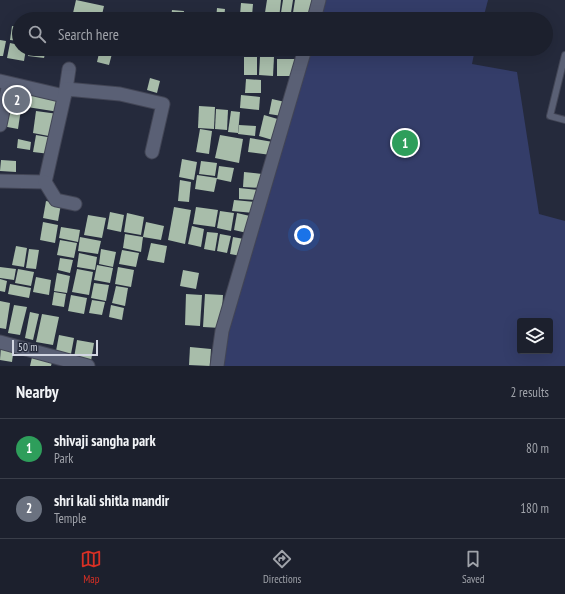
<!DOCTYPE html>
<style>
body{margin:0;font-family:"PT Sans Narrow",sans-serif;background:#252835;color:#f1f3f6}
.controls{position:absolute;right:12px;bottom:12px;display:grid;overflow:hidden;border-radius:4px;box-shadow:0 4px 16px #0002}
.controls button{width:36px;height:36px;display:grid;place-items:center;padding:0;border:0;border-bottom:1px solid #3a3e49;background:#1c202d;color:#f1f3f6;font:20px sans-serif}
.scale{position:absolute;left:12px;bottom:10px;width:86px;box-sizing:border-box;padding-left:4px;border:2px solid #d2d6e2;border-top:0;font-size:11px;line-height:14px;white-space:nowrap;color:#d2d6e2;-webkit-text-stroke:3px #252a3c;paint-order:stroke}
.you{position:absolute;left:304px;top:235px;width:14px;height:14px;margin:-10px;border:3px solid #fff;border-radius:50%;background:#1a73e8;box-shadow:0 0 0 6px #1a73e833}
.badge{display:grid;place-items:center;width:26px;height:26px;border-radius:50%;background:#d93025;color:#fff;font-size:13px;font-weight:700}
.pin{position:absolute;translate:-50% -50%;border:2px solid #fff;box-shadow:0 1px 4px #0006}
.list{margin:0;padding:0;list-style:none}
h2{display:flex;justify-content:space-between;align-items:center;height:52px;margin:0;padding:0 16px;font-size:17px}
h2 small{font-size:13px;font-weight:400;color:#a0a3aa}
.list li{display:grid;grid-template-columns:26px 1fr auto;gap:12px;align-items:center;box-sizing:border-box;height:60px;padding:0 16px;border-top:1px solid #3a3e49}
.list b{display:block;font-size:15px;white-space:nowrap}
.list p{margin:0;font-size:13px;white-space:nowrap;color:#a0a3aa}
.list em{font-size:13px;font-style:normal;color:#a0a3aa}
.icon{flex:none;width:22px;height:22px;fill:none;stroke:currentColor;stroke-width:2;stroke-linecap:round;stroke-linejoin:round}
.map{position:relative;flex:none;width:565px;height:366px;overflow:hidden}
.search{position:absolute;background:#1c202d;box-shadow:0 4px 16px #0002;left:12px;right:12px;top:12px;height:44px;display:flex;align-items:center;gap:10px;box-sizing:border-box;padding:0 14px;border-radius:22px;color:#a0a3aa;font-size:15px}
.sheet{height:172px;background:#1c202d}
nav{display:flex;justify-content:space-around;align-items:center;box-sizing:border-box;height:56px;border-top:1px solid #3a3e49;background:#1c202d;font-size:11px;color:#a0a3aa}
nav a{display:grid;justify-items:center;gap:2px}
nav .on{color:#d93025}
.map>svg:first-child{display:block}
.green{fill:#343d69;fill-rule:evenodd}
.building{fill:#a8bdaa}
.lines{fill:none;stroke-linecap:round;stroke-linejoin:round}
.service-casing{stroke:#424555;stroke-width:8}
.minor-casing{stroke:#424555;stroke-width:15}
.service{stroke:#5a6075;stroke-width:6}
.minor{stroke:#5a6075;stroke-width:13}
</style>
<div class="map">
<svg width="565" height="366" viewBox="0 0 565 366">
<rect width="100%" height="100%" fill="#252a3c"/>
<g class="green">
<polygon points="325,0 488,0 483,19 319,19"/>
<path d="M 310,49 L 475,49 L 472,64 L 517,72 L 539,214 L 565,221 L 565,366 L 222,366 L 220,349 ZM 520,321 L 550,321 L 550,351 L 520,351 Z"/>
</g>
<g class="building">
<polygon points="76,0 104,6 101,19 73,13"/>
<polygon points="267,0 281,0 279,19 264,19"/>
<polygon points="283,0 293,0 290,19 280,19"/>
<polygon points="295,0 314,0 310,19 292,19"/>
<polygon points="241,3 253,4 252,16 240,15"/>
<polygon points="217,8 225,9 224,19 216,19"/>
<polygon points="172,10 184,11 183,19 171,19"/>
<polygon points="12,26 19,27 19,41 10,40"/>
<polygon points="0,40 6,41 3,56 0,56"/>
<polygon points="10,43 19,45 19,49 26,49 24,61 7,58"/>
<polygon points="30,49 46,49 44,58 28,56"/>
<polygon points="55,49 74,49 73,53"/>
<polygon points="100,49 113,50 109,65 97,62"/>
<rect x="244" y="57" width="13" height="18"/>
<polygon points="260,57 274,57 273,76 259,75"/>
<rect x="277" y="59" width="19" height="17"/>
<polygon points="150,78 160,81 157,93 147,90"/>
<polygon points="246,79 261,80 261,93 245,93"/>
<polygon points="10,88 26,91 24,106 9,104"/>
<polygon points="29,93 62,98 59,112 27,107"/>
<polygon points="241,95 260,97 259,110 240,108"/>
<polygon points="272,99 285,102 282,116 269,114"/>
<polygon points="6,106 21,109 18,129 2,126"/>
<polygon points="199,106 215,107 214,129 198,128"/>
<polygon points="216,109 228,110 227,130 215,129"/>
<polygon points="36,111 58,114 54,137 33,133"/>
<polygon points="231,111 240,112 238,133 228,132"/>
<polygon points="264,115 281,120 276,141 259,136"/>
<polygon points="239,125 256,126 255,136 238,134"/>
<polygon points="200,129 212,131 209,154 196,152"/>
<polygon points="36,135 53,138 50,154 33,152"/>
<polygon points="220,135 243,139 239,163 215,158"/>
<polygon points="250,138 273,142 271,155 248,152"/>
<polygon points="18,139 31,142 30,150 17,148"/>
<polygon points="182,159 197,162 194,180 179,177"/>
<polygon points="1,160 16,161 16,172 0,171"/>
<polygon points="201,161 217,163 215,176 199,174"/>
<polygon points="219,166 234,168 231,182 217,179"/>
<polygon points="244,172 262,174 261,188 243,187"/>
<polygon points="197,175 217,178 214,192 195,189"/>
<polygon points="180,180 191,182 189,202 178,201"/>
<polygon points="239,188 259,190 258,200 239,199"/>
<polygon points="234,200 255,202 254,213 232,211"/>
<polygon points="46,201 61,204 58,221 43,218"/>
<polygon points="174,207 191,210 185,244 168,240"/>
<polygon points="196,207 218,210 215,227 193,224"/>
<polygon points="220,211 234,213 231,231 217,228"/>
<polygon points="110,212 124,215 121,232 107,229"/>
<polygon points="127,213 144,217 141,235 124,232"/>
<polygon points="237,213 250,216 247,233 234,230"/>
<polygon points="88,215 106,218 102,238 84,235"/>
<polygon points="43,222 58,225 55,243 40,240"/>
<polygon points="146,222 164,226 161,240 143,237"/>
<polygon points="192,226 204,229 201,247 188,244"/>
<polygon points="61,227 80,230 78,242 59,238"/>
<polygon points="207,232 218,233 215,251 204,249"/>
<polygon points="125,234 143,237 141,252 123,248"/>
<polygon points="220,234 231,236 227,253 217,251"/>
<polygon points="80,237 101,241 98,254 78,251"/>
<polygon points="233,237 244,239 241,256 230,254"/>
<polygon points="60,240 77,243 74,258 57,255"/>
<polygon points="151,243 167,246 164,263 147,260"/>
<polygon points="16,246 27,248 24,267 12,265"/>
<polygon points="29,249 39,250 36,269 26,268"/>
<polygon points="101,249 116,252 113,267 99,264"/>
<polygon points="122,250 139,253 136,267 119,264"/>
<polygon points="79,253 97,257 95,270 77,267"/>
<polygon points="60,258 73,260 70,273 58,270"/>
<polygon points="97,265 113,268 110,283 94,280"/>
<polygon points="0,267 16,269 14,280 0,278"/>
<polygon points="118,267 134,270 131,287 115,284"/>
<polygon points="18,269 34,272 31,286 15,283"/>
<polygon points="77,269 93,272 89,295 72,292"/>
<polygon points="183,270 199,273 196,289 180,286"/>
<polygon points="57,273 70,276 67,293 54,291"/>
<polygon points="36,277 51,280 49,295 33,292"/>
<polygon points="0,279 7,281 5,292 0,291"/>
<polygon points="94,283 109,285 106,301 91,298"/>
<polygon points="10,284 31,288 29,298 8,294"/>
<polygon points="116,286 128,288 125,306 112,303"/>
<polygon points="54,292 66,294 64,307 52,305"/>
<polygon points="186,294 202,295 200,326 185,325"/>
<polygon points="205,294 223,295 221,328 203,327"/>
<polygon points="71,295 87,298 84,314 68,311"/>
<polygon points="92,300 105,302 102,315 89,313"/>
<polygon points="0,301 10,303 6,329 0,328"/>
<polygon points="14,305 27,307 20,335 8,333"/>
<polygon points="111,305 124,308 122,320 109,317"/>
<polygon points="30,312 39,314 33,340 25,338"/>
<polygon points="42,314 59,317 53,345 36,342"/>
<polygon points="59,335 74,338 71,354 56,351"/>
<polygon points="77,340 94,343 91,361 74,358"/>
<polygon points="1,346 14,347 12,362 0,360"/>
<polygon points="190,347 211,349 210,366 189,365"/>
<polygon points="33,353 53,358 51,366 30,366"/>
</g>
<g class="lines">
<g class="service-casing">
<polyline id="service" points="565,55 550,116 565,120"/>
</g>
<g class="minor-casing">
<g id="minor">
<polyline points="314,19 319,0"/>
<polyline points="0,81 64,96"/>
<polyline points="66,89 69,69"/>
<polyline points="0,125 8,88"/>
<polyline points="0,181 45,182 66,89 120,94 163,104 152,152"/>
<polyline points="45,182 56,200 75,204"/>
<polyline points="0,342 88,366"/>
<polyline points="217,366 222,331 305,49"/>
</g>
</g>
<use href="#service" class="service"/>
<use href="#minor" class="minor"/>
</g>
</svg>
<div class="controls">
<button><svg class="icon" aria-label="layers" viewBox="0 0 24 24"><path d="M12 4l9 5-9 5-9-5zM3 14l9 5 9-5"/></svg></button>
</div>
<div class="scale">50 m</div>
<div class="you"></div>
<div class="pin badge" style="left:405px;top:143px;background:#2e9e5b">1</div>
<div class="pin badge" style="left:17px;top:100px;background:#6b7280">2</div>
<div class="search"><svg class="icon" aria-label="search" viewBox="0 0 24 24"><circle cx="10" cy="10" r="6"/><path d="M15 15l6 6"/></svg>Search here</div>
</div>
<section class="sheet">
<h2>Nearby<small>2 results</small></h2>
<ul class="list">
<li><span class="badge" style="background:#2e9e5b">1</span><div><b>shivaji sangha park</b><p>Park</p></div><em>80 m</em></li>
<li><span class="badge" style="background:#6b7280">2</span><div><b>shri kali shitla mandir</b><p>Temple</p></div><em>180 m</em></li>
</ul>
</section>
<nav>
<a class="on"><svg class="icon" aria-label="map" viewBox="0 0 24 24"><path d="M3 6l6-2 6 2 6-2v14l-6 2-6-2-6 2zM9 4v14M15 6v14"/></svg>Map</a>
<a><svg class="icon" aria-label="directions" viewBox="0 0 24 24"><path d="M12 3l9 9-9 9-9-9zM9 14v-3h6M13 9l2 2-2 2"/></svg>Directions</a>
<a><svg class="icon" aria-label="saved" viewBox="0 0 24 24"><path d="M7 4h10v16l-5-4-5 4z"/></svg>Saved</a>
</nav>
